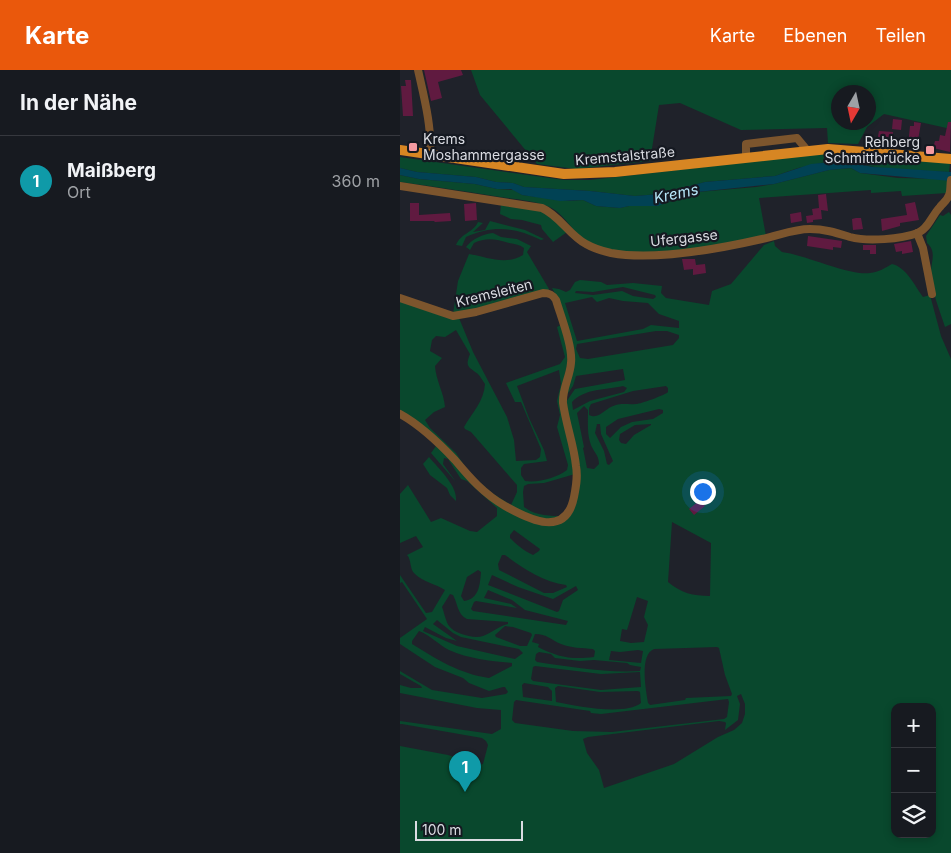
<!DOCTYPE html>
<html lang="de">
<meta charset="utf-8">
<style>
body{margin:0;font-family:Inter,sans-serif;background:#202329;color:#f1f3f6}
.controls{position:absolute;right:15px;bottom:15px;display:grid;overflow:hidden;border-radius:10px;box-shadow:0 2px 8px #0003}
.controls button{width:45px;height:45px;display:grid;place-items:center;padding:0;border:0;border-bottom:1px solid #36383e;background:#171a20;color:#f1f3f6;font:25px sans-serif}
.compass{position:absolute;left:431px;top:15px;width:45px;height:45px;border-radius:50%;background:#171a20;box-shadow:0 2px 8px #0003;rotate:189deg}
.scale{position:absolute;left:15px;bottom:12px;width:108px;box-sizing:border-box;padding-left:5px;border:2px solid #dadce2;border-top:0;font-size:14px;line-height:18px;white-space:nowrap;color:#dadce2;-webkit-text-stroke:4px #151921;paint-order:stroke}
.you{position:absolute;left:302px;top:421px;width:18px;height:18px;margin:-12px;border:4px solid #fff;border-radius:50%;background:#1a73e8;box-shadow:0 0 0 8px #1a73e833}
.badge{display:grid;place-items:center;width:32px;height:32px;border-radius:50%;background:#ea580c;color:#fff;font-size:16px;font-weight:700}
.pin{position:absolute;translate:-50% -41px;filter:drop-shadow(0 1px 2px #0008)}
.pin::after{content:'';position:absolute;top:26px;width:18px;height:15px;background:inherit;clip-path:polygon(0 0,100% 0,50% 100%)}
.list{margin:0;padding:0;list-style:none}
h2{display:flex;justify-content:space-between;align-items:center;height:65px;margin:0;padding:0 20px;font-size:21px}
h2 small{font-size:16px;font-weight:400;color:#9ea1a5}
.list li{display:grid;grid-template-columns:32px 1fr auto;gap:15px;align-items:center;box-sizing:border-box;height:90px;padding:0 20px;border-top:1px solid #36383e}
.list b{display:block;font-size:19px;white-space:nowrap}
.list p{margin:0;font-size:16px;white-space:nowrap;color:#9ea1a5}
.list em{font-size:16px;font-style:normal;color:#9ea1a5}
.icon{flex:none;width:28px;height:28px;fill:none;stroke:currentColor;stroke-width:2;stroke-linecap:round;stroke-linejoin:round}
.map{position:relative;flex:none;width:551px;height:783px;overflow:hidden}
header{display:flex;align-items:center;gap:30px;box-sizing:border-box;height:70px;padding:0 25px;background:#ea580c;color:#fff}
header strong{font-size:24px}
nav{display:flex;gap:28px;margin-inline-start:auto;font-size:18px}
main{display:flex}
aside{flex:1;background:#171a20}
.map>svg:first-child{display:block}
.green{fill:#09482d;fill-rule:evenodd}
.water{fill:#014254}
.building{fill:#601a40}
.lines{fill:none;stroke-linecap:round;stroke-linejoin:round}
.minor{stroke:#7c552d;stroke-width:8}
.major{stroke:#d78623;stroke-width:10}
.poi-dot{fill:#f49aa1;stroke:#151921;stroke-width:2}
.labels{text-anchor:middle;stroke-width:4.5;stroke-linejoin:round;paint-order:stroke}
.poi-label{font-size:14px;fill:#dadce2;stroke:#151921;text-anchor:start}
.street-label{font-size:14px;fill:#dadce2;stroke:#151921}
.water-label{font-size:15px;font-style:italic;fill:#b8e8fa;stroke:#151921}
</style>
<header>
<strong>Karte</strong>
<nav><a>Karte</a><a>Ebenen</a><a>Teilen</a></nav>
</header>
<main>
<aside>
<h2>In der Nähe<small></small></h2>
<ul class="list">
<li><span class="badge" style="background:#0f9aa8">1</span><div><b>Maißberg</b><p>Ort</p></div><em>360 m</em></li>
</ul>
</aside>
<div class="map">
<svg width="551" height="783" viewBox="0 0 551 783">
<rect width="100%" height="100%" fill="#1f222a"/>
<g class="green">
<path d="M 71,0 L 551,0 L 551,59 L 484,44 L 467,57 L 458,74 L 428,73 L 427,58 L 341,60 L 280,33 L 259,35 L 250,91 L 176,99 L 137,94 L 80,25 ZM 438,22 L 468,22 L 468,52 L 438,52 Z"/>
<polygon points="428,83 550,93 549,102 483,99 453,92 426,92 398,98 375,106 305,112 260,124 235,126 190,121 124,117 113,113 96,112 76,107 17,102 0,98 0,87 164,110 190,110"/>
<path d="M 451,98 L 460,103 L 498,108 L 548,109 L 547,123 L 502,126 L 501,121 L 471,123 L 471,120 L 359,128 L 366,166 C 323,175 225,195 186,171 C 171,161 164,142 147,136 C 131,130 111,129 94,126 C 63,121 32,116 0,112 L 0,105 L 19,109 L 75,114 L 97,119 L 114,120 L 122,125 L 169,131 L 183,130 L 196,136 L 220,138 L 229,136 L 267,133 L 285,125 L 298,122 L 356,117 L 374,114 L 429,100 Z"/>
<polygon points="101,134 141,141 148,144 167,162 153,172 142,159 141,155 122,150 111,149 100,144"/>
<path d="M 549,142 L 551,145 L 551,254 L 545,257 C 540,241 531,220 531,203 C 531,191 537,182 527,173 L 526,166 L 540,145 L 543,146 Z"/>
<path d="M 90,151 L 125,160 L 144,169 L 141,170 C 115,157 93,155 66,167 L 62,176 L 56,175 C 61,163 73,163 78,152 L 83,153 L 73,162 L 85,160 Z"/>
<path d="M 93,163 L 101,167 L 117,169 L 131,176 L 127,182 L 149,219 L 147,221 L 53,244 L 58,211 L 69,184 C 88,187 105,196 123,185 L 124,178 C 120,175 115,174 109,173 C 96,169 86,167 74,173 L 70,180 L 66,177 C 72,169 83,164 93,163 Z"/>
<path d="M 374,171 L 375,176 L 382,182 C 406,185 449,206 470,203 C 479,202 485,198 492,194 C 506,197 515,216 523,227 L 530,225 L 541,266 L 551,289 L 551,783 L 0,783 L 0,676 L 48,685 L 79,695 L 83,694 L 88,675 L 86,671 L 82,668 L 2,654 L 0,654 L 0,651 L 92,664 L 101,659 L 101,640 L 77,638 L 0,623 L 0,615 L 11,618 L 22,618 L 21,616 L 0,604 L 0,601 L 32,620 L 82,628 L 106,624 L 108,622 L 105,617 L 103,617 L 89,621 L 69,613 L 63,608 L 35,597 L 0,574 L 0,568 L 27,549 L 2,512 L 0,513 L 0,505 L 26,543 L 32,542 L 45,520 C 36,514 23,512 15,504 C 9,499 12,490 7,485 L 23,477 L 16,466 L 0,473 L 0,424 L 8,415 L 31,452 L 41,448 L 70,461 L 77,462 L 97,446 L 97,438 L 67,411 L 61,409 L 48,389 L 44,388 L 43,394 L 56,412 L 31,383 L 36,376 L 117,445 L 160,453 L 178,415 L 166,332 L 175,319 L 225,310 L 223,299 L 176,306 L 173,316 L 164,329 L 172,300 L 158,229 L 152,218 L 159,219 L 166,222 L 170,220 L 175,212 L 180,210 L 201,212 L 207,215 L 233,213 L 262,216 L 261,223 L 266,228 L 309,235 L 312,221 L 331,214 L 364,175 ZM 223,217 L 255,225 L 256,227 L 253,229 L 233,226 L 222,221 L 193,225 L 175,223 L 176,221 L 193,222 ZM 192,227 L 197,232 L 209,228 L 223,231 L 248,233 L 259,244 L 279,251 L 279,258 L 251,255 L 243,259 L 177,271 L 165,233 ZM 256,261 L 267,261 L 279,265 L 279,268 L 273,275 L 188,289 L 180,288 L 176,279 L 177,274 ZM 223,316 L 227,318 L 224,322 L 190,331 L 173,340 L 172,332 C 185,318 206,320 223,316 ZM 266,316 L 268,318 L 268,322 C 265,325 241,334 236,334 C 229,335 223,333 216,335 C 204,338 200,350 189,345 L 189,338 L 191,334 L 233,321 ZM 184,336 L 188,340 C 188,351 187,362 190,372 C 192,381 199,384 199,394 L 194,399 L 187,398 L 183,378 L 184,377 L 177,343 ZM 259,339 L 263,340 L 263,343 L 253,349 L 232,352 L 221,357 L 210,368 L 206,364 L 206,357 L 218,349 ZM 197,354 L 200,354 L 201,364 L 213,391 L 209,395 L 207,394 L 204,381 L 195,363 ZM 251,354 L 251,355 L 234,365 L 226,374 L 221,373 L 219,370 L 220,364 L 235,355 ZM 272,452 L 311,473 L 310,526 C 293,526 281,523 268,512 ZM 114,460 L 140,479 L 139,481 L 133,485 C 124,481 116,474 110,468 L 110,465 ZM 102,485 L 105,485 C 123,498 143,512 166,515 L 167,517 L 153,523 L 144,523 L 99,500 L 98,494 ZM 78,500 L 81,502 C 80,515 79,529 64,531 L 61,526 L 67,507 ZM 92,505 L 118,517 L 153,529 L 176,516 L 178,520 L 163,530 L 159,541 L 157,542 L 88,515 ZM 88,520 L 112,530 L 125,540 L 168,551 L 166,555 L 73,541 L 71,539 L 74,532 L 76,531 L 117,538 L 111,534 L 84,528 ZM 50,524 L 53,525 C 58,534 57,544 67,549 L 108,552 L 108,554 C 99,556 91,563 83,566 C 74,569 55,564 49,556 C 46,552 44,542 42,537 ZM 237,527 L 248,531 L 244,547 L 248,555 L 244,572 L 231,573 L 220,571 L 222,559 L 227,560 ZM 37,550 L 53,563 L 61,567 L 119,579 L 123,583 L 115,589 L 57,576 L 23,561 L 25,557 L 46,568 L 57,571 L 33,554 ZM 105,556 L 113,557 L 131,563 L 132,565 L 127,576 L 120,576 L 96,567 L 95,565 ZM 19,561 C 30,565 39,575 49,580 C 69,589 91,591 112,593 L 112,596 L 89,608 C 60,604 36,589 12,574 L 12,571 ZM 135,564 C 147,564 151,570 161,574 C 170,578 183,578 193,579 L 195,581 L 194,587 C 171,590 158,587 138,577 L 139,574 L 132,572 ZM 317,577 L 319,578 L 325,605 L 332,624 L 331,626 L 286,628 L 285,630 L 250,635 L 248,633 C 246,620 239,585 254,579 ZM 238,580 L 243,581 L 241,593 L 209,590 L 211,581 L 220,582 ZM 139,582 L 151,584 L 155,588 L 180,591 L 194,590 L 227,593 L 230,595 L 241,597 L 240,601 C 205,603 171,597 137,592 L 135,590 L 136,584 ZM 135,596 L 201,604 L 240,602 L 241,617 L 201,620 L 133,611 L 131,609 L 133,597 ZM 124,613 L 148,617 L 152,621 L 152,631 L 123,627 L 122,615 ZM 158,616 L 200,622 L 238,621 L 240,622 L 241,633 C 224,646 177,636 156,632 L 155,618 ZM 341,624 L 345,634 L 345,644 L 342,653 L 334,660 L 318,667 L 274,694 L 204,718 L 199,700 L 187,683 L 183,669 L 188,667 L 319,651 L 325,652 L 326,653 L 325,660 L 338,650 L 340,634 L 337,626 ZM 328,629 L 329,632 L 327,647 L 324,649 L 212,662 L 173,661 L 115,653 L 112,650 L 114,632 L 116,630 L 190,641 L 191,643 L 201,644 ZM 495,637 L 532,637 L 532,764 L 495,764 Z"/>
<path d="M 0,230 L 47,248 L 59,248 L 73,282 L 107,347 L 114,370 L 116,391 L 136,390 L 140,387 L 141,379 L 121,332 L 115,332 L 106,313 L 160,294 L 165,287 L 157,257 L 161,255 L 169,287 L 162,318 L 175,404 L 144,413 L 128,414 L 124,416 L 123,422 L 124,437 C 136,446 150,446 164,446 L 144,450 L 121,442 L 86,421 L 0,342 ZM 56,260 L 70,284 C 65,297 68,296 78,304 C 80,306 83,311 85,314 C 84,331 72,343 64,357 L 65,359 L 71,362 L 117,415 L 117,422 L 111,435 L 92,423 L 70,404 L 56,383 L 30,358 L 25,350 L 34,342 L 45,337 C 44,323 36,311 35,296 L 42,288 L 30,281 L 32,270 L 36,266 L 45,267 ZM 159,300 L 161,314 L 157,331 L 160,345 L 157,357 L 168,395 L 167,400 C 156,408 139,413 125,411 L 121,405 L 121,398 L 124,394 L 147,391 L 144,380 L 129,348 L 117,316 Z"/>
<path d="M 29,387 C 38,398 58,416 56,431 L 50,425 L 47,418 L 30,405 L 23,394 Z"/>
</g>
<polygon class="water" points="442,91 473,97 492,98 551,102 551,111 460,103 451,98 429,100 374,114 297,122 285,125 258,136 229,136 220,138 196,136 183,130 160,131 122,125 111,119 97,119 75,114 19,109 0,105 0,98 17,102 76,107 96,112 113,113 124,117 190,121 235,126 260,124 305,112 375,106 411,94"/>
<g class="building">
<polygon points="24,0 61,0 63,5 38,12 42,28 31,31"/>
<polygon points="5,10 11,10 13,46 3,46 1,16 6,16"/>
<polygon points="493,49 502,50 501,60 492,59"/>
<polygon points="514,52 521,53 517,76 508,75 510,56 514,56"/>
<polygon points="548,52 551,52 550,82 533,78 535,71 539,71 540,65 545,66"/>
<polygon points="479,61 493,62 492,74 477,72"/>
<polygon points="426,124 428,141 421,140 422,149 413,150 413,148 413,152 407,153 406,146 413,145 412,139 419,138 418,125"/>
<polygon points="515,132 519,150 500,153 500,156 482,161 481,149 507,145 505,134"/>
<polygon points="10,133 19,133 19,145 50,143 51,151 35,152 34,151 10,151"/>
<polygon points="76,133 77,150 65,151 64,134"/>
<polygon points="401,142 402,151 391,153 390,144"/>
<polygon points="456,148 461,148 463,159 453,160 452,149"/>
<polygon points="408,166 442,171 441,178 433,177 433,180 407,176"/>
<polygon points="511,171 513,182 502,184 502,181 496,182 494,174"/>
<polygon points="463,175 476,175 476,184 470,184 470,180 463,180"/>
<polygon points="282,189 295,189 296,195 305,194 306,203 293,205 293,199 284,200"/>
<polygon points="300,430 305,436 294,445 289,439"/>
</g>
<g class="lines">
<g class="minor">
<path d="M 18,0 C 24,27 32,57 30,84"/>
<polyline points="346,87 346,74 397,68 407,80"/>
<path d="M 0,116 L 142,138 C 160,146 169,165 186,174 C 193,178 202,181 211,183 C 254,191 318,179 362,169 C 378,166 393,159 410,159 C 425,159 437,163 450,167 C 468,172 501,169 518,163 C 529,158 532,145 540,137 C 543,133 547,131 549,125 C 551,121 550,115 551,110"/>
<polyline points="517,163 523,178 532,224"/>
<path d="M 0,228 L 53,246 L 76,242 L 143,223 C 150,223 153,225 156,230 C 161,247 173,277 171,293 C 170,307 162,319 163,333 C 166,355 174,375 176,396 C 178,407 176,417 174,427 C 166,468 130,450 105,436 C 84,424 70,408 55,390 C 39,373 20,355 0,344"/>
</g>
<polyline class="major" points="0,80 164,104 215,102 428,79 551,89"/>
</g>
<g class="poi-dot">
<rect x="8" y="72" width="10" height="10" rx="2.5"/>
<rect x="525" y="75" width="10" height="10" rx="2.5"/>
</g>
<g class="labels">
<g class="poi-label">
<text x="23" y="74">Krems<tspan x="23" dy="16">Moshammergasse</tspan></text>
<text x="520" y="77" text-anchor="end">Rehberg<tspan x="520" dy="16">Schmittbrücke</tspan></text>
</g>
<g class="street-label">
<text transform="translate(225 86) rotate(-5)" y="5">Kremstalstraße</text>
<text transform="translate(284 168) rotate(-6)" y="5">Ufergasse</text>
<text transform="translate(94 223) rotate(-14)" y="5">Kremsleiten</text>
</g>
<g class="water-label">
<text transform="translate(276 124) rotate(-12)" y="5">Krems</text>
</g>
</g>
</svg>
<div class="controls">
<button>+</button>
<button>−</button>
<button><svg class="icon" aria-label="layers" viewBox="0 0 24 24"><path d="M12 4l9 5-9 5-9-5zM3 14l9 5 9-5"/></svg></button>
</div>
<svg class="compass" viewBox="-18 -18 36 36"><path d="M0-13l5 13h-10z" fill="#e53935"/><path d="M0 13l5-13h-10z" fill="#9ea1a5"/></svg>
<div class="scale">100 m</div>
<div class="you"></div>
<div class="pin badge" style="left:65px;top:722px;background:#0f9aa8">1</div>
</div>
</main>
